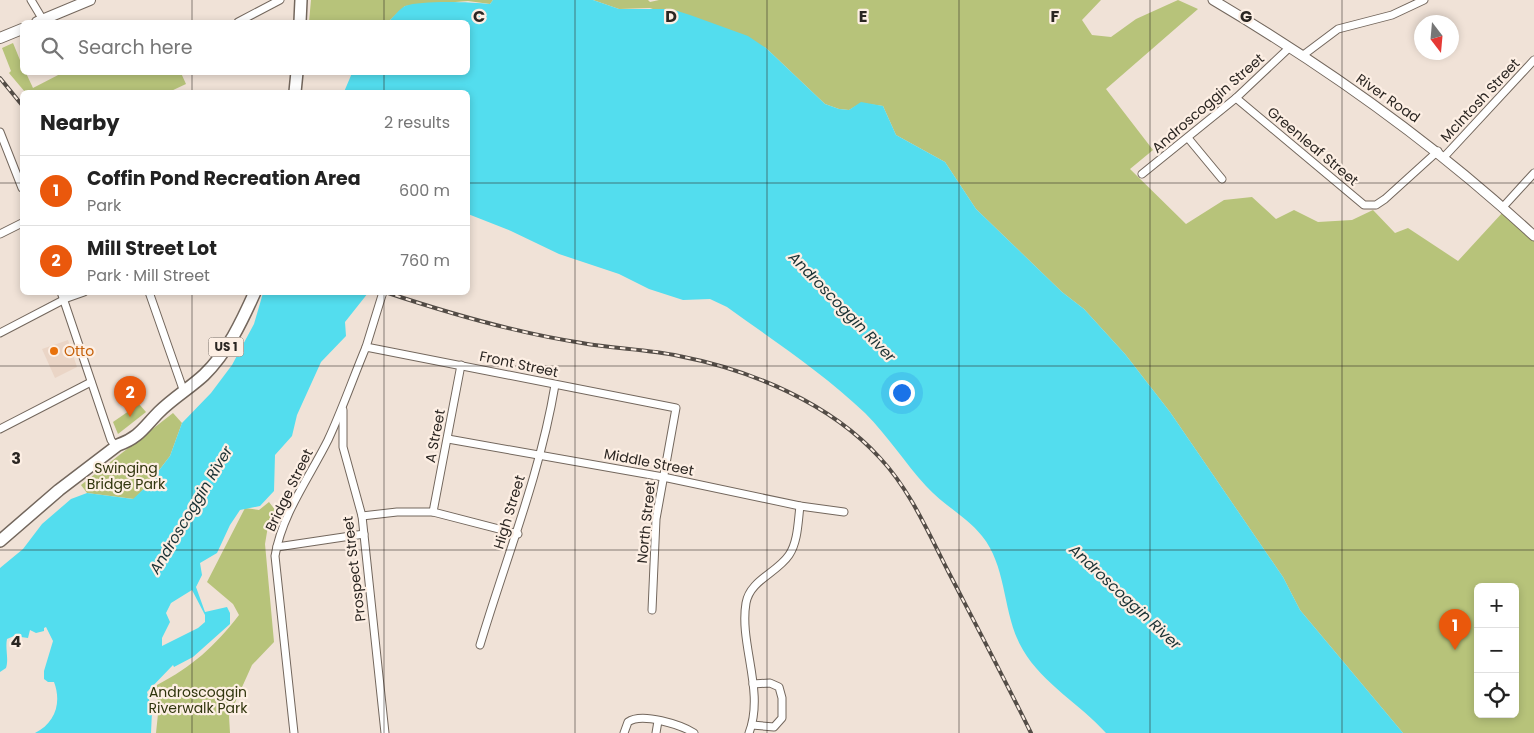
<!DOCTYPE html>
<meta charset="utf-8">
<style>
body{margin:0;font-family:Poppins,sans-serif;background:#f6f6f6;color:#222}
.controls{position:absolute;right:15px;bottom:15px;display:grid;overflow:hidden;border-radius:8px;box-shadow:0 2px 8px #0003}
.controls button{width:45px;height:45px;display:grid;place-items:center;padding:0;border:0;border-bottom:1px solid #e0e0e0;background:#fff;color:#222;font:25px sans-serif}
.compass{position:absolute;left:1414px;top:15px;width:45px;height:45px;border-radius:50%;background:#fff;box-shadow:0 2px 8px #0003;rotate:164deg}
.you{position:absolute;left:901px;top:392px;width:18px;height:18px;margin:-12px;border:4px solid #fff;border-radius:50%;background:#1a73e8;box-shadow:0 0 0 8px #1a73e833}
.badge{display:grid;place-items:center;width:32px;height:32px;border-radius:50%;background:#ea580c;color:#fff;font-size:16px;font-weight:700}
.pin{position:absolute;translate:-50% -41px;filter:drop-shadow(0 1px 2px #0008)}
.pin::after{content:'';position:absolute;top:26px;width:18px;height:15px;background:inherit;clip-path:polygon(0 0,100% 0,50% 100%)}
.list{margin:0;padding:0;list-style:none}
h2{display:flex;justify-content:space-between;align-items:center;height:65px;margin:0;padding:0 20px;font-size:21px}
h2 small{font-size:16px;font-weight:400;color:#767676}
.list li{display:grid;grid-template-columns:32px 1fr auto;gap:15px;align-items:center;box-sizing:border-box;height:70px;padding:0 20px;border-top:1px solid #e0e0e0}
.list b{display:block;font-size:19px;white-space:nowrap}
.list p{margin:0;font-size:16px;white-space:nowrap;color:#767676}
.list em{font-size:16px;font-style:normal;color:#767676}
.icon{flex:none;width:28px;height:28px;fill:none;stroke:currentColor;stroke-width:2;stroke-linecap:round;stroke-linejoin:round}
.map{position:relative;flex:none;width:1534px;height:733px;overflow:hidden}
.search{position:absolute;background:#fff;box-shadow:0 2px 8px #0003;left:20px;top:20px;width:450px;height:55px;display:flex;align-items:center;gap:12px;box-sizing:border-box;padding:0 18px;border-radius:8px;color:#767676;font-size:19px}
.panel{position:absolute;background:#fff;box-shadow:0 2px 8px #0003;left:20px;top:90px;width:450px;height:205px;border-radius:8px}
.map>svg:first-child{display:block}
.built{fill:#ead5c6}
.green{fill:#b7c37a;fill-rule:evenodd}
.water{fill:#53ddee;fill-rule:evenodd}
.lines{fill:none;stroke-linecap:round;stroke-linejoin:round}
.minor-casing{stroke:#73675d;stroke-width:9}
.tertiary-casing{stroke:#73675d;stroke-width:11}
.secondary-casing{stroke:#73675d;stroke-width:12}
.trunk-casing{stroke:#73675d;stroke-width:14}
.minor{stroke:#fff;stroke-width:7}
.tertiary{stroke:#fff;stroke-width:9}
.secondary{stroke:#fff;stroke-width:10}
.trunk{stroke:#fff;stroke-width:11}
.rail-casing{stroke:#534c46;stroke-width:4}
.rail{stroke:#fdefe4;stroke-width:2;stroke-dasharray:5.5;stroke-linecap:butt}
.grid{fill:none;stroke:#2b2622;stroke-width:1;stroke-opacity:0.55}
.food-dot{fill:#e8710a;stroke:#fdefe4;stroke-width:2}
.labels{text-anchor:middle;stroke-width:4.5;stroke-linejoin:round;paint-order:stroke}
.shield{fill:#fdefe4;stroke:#6a625c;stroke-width:1}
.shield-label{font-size:12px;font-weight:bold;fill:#2b2622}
.street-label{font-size:14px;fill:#2b2622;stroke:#fdefe4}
.food-label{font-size:14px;fill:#c56008;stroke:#fdefe4;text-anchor:start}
.park-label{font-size:14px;fill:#31360e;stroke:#fdefe4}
.water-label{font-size:15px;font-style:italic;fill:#1a3134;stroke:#fdefe4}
.grid-label{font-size:16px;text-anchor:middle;font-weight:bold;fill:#2b2622;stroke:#fdefe4;stroke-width:4.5;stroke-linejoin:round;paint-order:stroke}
</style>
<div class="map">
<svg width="1534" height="733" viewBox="0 0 1534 733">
<rect width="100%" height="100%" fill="#f0e2d7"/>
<polygon class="built" points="68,340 77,367 55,378 42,349"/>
<g class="green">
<polygon points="311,0 493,0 490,4 468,1 405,6 388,22 309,22"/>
<path d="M 593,0 L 648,0 L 650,2 L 659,0 L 1101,0 L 1082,20 L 1092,35 L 1111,37 L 1136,19 L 1178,0 L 1198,9 L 1106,89 L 1153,150 L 1130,169 L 1186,224 L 1224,200 L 1252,197 L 1276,219 L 1294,210 L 1318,222 L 1352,220 L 1373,210 L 1395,233 L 1408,228 L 1458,261 L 1503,212 L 1534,241 L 1534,733 L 1403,733 L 1300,610 L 1283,577 L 1170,412 L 1125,354 L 1084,309 L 1062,292 L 976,209 L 945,162 L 896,135 L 883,106 L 861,103 L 849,110 L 839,109 L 825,104 L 766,48 L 650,8 L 619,9 ZM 1478,587 L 1515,587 L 1515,714 L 1478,714 Z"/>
<polygon points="13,43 22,65 22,72 26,73 33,88 62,73 181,73 186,84 169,92 25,92 9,73 11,71 2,48"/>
<polygon points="139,404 146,412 118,434 113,422"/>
<polygon points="173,413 182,423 170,456 147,486 134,499 87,493 81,485"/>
<path d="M 269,502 L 279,515 L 268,526 L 265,544 L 274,642 L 252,665 L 229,716 L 230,733 L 156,733 L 158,714 L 157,685 C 192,667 215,646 239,615 L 233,604 L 207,582 L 245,508 L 259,510 Z"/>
</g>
<g class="water">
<path d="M 493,0 L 593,0 L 619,9 L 671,9 L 690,15 L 748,36 L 766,48 L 825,104 L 839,109 L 849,110 L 861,102 L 883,106 L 896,135 L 945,162 L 976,209 L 1062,292 L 1084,309 L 1125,354 L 1170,412 L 1283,577 L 1300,610 L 1403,733 L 1106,733 C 1080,704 1043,684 1023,650 C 1002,615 1008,568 982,536 C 966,516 943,505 926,486 C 905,463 888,436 865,413 C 823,373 774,341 727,307 L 710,299 L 683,300 L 649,289 L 619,274 L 559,254 L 511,231 L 468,214 L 468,92 L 344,92 L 352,73 L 468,72 L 468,22 L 388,22 C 393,18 399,9 405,6 C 422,0 471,2 490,4 Z"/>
<path d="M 263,293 L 368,293 L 345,322 L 346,336 L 321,362 L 297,415 L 292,436 L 275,455 L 274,491 L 260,506 L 240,510 L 230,525 L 217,553 L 200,563 L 202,575 L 196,587 L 205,612 L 227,607 L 230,613 L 230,624 L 193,657 L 174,667 L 173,665 L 147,692 L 152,711 L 151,733 L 35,733 C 55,723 62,703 54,682 L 48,682 L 44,679 L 44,671 L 53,641 L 46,627 L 44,628 L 44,631 L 36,633 L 30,630 L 28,638 L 14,636 L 7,639 C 5,649 9,659 6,668 L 0,672 L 0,568 L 23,549 L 42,524 L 71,499 L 87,493 L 133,499 L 147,486 L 170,456 L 182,423 L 211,393 L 232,365 L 254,324 ZM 192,590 L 205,615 L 205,622 L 198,628 L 162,646 L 162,638 L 170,622 L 166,613 L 171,603 Z"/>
</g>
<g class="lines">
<g class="minor-casing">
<g id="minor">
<polyline points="31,0 43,20"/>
<polyline points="238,22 280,0"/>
<polyline points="1302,56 1338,29 1392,15 1424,0"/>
<polyline points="1236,98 1364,205 1376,205 1385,199 1438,151"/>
<polyline points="0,132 22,188"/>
<polyline points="1188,138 1222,179"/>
<polyline points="1444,157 1534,60"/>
<polyline points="1142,174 1236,98 1289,48"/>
<polyline points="1503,207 1534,173"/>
<polyline points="0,234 22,223"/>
<polyline points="61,292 111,440 116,447"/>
<polyline points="149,292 184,392"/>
<polyline points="0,333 67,298 84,292"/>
<polyline points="366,347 383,292"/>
<polyline points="343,410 343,447 362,516 385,733"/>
<polyline points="0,429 91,382"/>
<polyline points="448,439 663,477 800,506 844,512"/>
<polyline points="433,512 461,365"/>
<polyline points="362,516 397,512 433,512 518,534"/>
<polyline points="277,547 364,534"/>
<path d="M 480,645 C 506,558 540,475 555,385"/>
<polyline points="752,725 774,727 782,718 782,698 779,687 770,683 753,684"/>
<path d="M 294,733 L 275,556 C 282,514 309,478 328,440 C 342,410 353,378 366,347 L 676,408 L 656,519 L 652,610"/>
<path d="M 624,733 L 628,722 C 642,712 681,725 694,733"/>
<polyline points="656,733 658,721"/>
<path d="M 749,733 C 765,691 739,644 746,603 C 750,580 777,573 789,555 C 798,542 798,521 800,506"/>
</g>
</g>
<g class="tertiary-casing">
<path id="tertiary" d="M 1213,0 C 1328,68 1436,145 1534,236"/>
</g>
<g class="secondary-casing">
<g id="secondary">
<polyline points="37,22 90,0"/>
<polyline points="0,38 22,29"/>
</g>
</g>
<g class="trunk-casing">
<g id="trunk">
<polyline points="300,22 301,0"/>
<polyline points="295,92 297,72"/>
<path d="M 0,541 L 59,490 L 118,445 C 139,438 145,426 159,412 C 173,398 190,388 204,375 C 227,353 242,321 255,292"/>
</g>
</g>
<use href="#minor" class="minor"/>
<use href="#tertiary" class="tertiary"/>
<use href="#secondary" class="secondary"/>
<use href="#trunk" class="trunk"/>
<g class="rail-casing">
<g id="rail">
<polyline points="0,78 22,105"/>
<path d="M 385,292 C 448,313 516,333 582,343 C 614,349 647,349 679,356 C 751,370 830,403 880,458 C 910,490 928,532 948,571 C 976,625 1004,678 1031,733"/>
</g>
</g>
<use href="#rail" class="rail"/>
</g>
<path class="grid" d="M 192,0 L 192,22M 384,0 L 384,22M 575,0 L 575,733M 767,0 L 767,733M 959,0 L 959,733M 1150,0 L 1150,733M 1342,0 L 1342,733M 192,72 L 192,92M 384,72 L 384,92M 0,183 L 22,183M 468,183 L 1534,183M 192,292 L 192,733M 384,292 L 384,733M 0,366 L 1534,366M 0,550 L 1534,550"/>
<circle class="food-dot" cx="54" cy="351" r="5"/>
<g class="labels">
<rect class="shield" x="208.5" y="337.5" width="35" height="19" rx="4"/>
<g class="shield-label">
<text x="226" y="351">US 1</text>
</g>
<g class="street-label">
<text transform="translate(1388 98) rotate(35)" y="5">River Road</text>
<text transform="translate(1480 100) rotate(-47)" y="5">McIntosh Street</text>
<text transform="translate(1208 103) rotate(-41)" y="5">Androscoggin Street</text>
<text transform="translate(1313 146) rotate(40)" y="5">Greenleaf Street</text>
<text transform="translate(519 364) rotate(12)" y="5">Front Street</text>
<text transform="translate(435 436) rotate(-79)" y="5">A Street</text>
<text transform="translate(649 462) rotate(11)" y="5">Middle Street</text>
<text transform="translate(289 490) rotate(-64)" y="5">Bridge Street</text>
<text transform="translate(509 512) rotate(-73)" y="5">High Street</text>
<text transform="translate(646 522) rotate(-84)" y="5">North Street</text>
<text transform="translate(354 569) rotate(-97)" y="5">Prospect Street</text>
</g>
<g class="food-label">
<text x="64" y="356">Otto</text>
</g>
<g class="park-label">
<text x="126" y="473">Swinging<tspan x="126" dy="16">Bridge Park</tspan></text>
<text x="198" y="697">Androscoggin<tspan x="198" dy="16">Riverwalk Park</tspan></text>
</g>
<g class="water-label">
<text transform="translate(842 307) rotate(46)" y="5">Androscoggin River</text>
<text transform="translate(191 510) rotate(-59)" y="5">Androscoggin River</text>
<text transform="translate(1125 597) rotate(43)" y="5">Androscoggin River</text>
</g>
</g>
<g class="grid-label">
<text x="479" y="22">C</text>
<text x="671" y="22">D</text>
<text x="863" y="22">E</text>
<text x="1055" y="22">F</text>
<text x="1246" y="22">G</text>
<text x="16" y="464">3</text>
<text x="16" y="647">4</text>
</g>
</svg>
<div class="controls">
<button>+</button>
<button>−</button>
<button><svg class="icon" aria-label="locate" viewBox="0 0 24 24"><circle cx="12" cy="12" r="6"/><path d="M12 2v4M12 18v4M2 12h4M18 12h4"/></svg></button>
</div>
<svg class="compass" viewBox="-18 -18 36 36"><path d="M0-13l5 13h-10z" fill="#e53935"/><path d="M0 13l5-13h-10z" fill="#767676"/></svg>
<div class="you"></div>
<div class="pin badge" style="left:1455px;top:650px">1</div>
<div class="pin badge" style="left:130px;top:417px">2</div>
<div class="search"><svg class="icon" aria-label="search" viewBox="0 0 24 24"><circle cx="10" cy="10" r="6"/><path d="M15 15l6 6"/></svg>Search here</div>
<section class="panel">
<h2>Nearby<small>2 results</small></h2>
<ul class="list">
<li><span class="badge">1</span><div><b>Coffin Pond Recreation Area</b><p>Park</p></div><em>600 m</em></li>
<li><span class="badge">2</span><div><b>Mill Street Lot</b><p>Park · Mill Street</p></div><em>760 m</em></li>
</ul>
</section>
</div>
